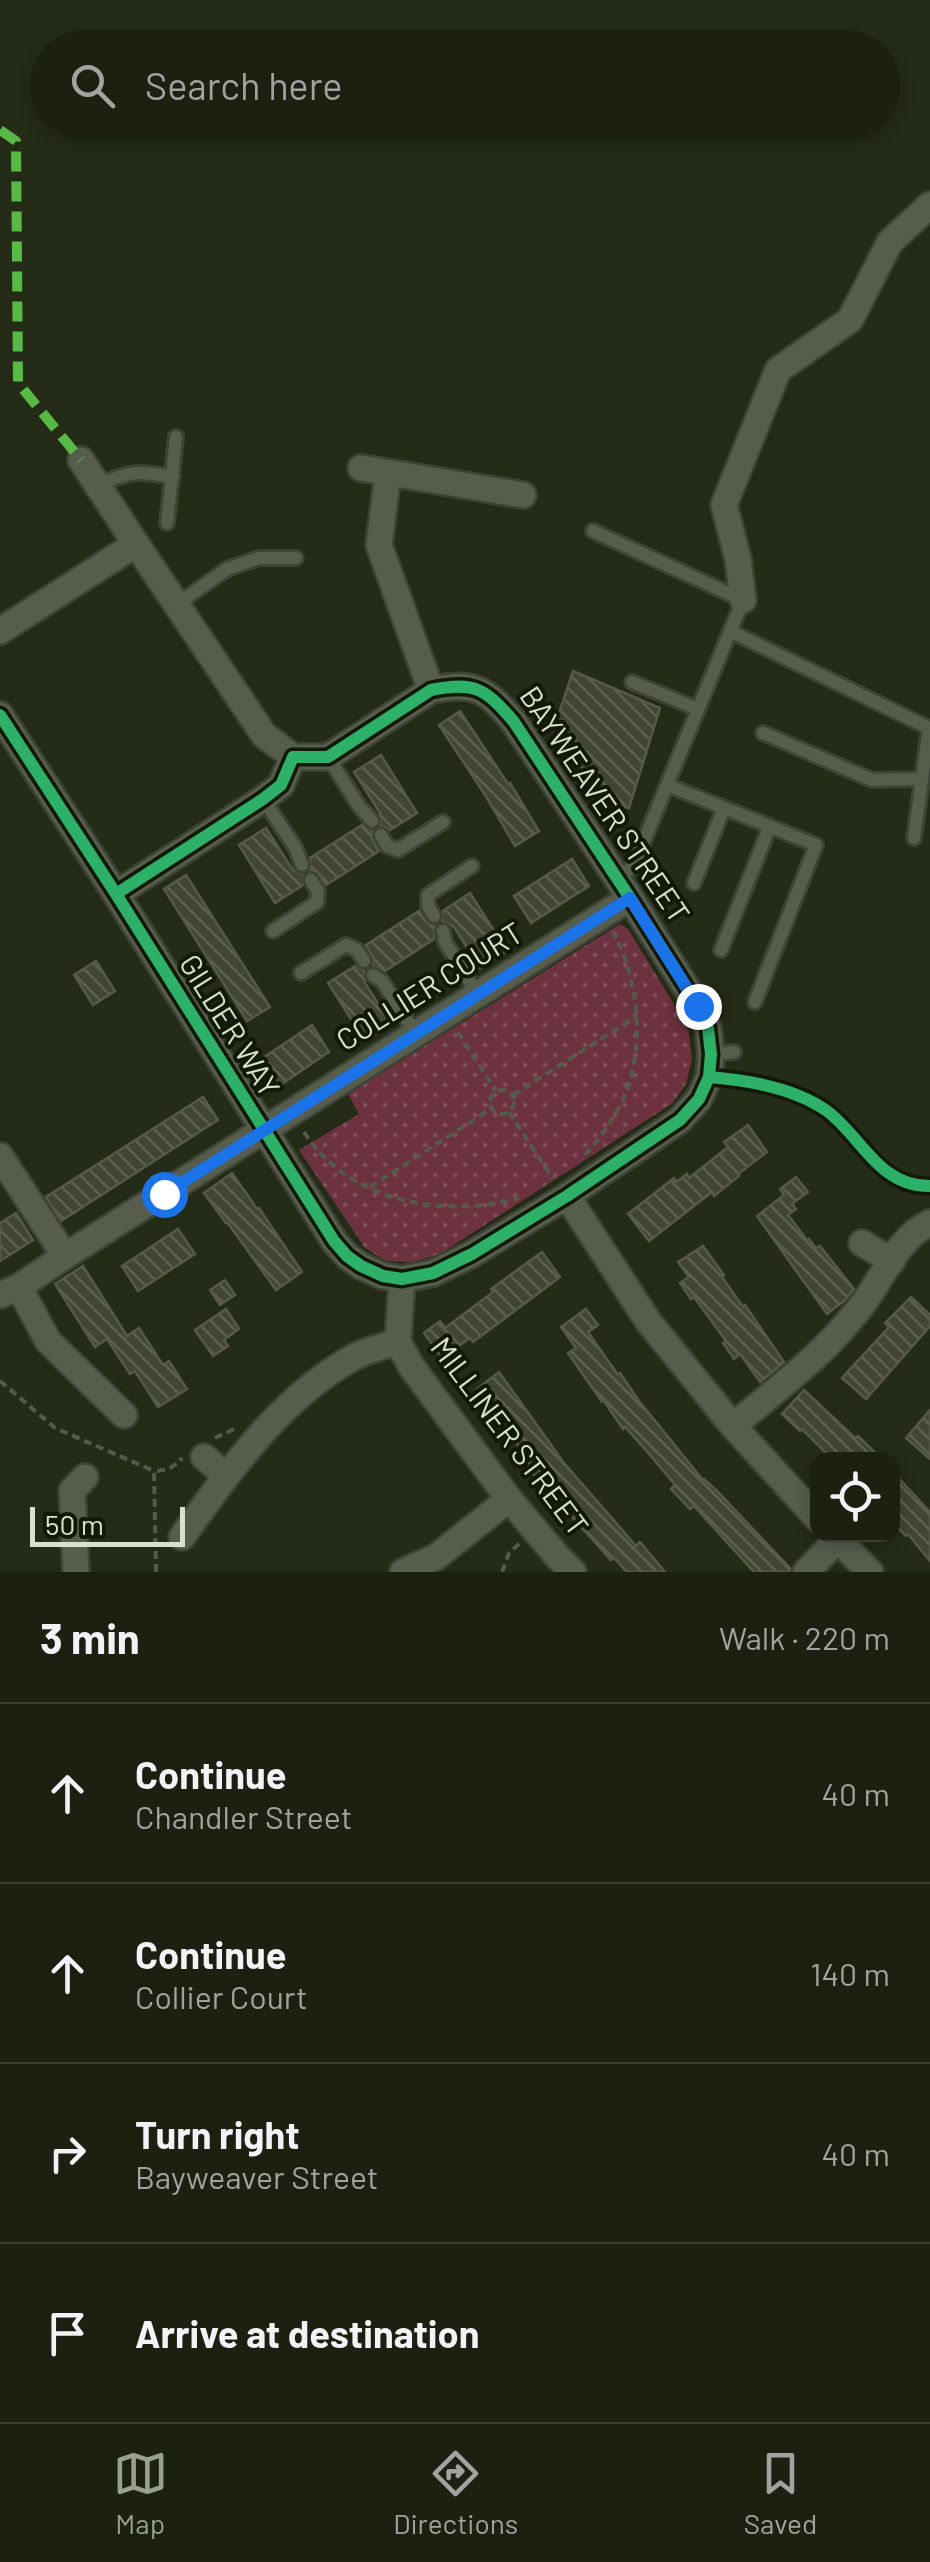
<!DOCTYPE html>
<meta charset="utf-8">
<style>
body{margin:0;font-family:Barlow,sans-serif;background:#242819;color:#f1f3f6}
.controls{position:absolute;right:30px;bottom:30px;display:grid;overflow:hidden;border-radius:20px;box-shadow:0 5px 15px #0003}
.controls button{width:90px;height:90px;display:grid;place-items:center;padding:0;border:0;border-bottom:2px solid #393e30;background:#1b2010;color:#f1f3f6;font:50px sans-serif}
.scale{position:absolute;left:30px;bottom:25px;width:155px;box-sizing:border-box;padding-left:10px;border:5px solid #d7e1cb;border-top:0;font-size:28px;line-height:35px;white-space:nowrap;color:#d7e1cb;-webkit-text-stroke:8px #131909;paint-order:stroke}
.stop{position:absolute;width:30px;height:30px;margin:-22px;border:8px solid #1a73e8;border-radius:50%;background:#fff}
.stop.end{background:#1a73e8;border-color:#fff;box-shadow:0 2px 10px #0008}
.list{margin:0;padding:0;list-style:none}
h2{display:flex;justify-content:space-between;align-items:center;height:130px;margin:0;padding:0 40px;font-size:42px}
h2 small{font-size:32px;font-weight:400;color:#a0a39f}
.list li{display:grid;grid-template-columns:65px 1fr auto;gap:30px;align-items:center;box-sizing:border-box;height:180px;padding:0 40px;border-top:2px solid #393e30}
.list b{display:block;font-size:38px;white-space:nowrap}
.list p{margin:0;font-size:32px;white-space:nowrap;color:#a0a39f}
.list em{font-size:32px;font-style:normal;color:#a0a39f}
.icon{flex:none;width:55px;height:55px;fill:none;stroke:currentColor;stroke-width:2;stroke-linecap:round;stroke-linejoin:round}
.map{position:relative;flex:none;width:930px;height:1572px;overflow:hidden}
.search{position:absolute;background:#1b2010;box-shadow:0 5px 15px #0003;left:30px;right:30px;top:30px;height:110px;display:flex;align-items:center;gap:25px;box-sizing:border-box;padding:0 35px;border-radius:55px;color:#a0a39f;font-size:38px}
.sheet{height:850px;background:#1b2010}
nav{display:flex;justify-content:space-around;align-items:center;box-sizing:border-box;height:140px;border-top:2px solid #393e30;background:#1b2010;font-size:28px;color:#a0a39f}
nav a{display:grid;justify-items:center;gap:5px}
nav .on{color:#98a18c}
.map>svg:first-child{display:block}
.grass{fill:url(#grass-dots)}
.building{fill:url(#building-back-hatch);stroke:#575947;stroke-width:2.5}
.lines{fill:none;stroke-linecap:round;stroke-linejoin:round}
.lane-casing{stroke:#3e4435;stroke-width:18}
.street-casing{stroke:#3e4435;stroke-width:30}
.path{stroke:#555b4c;stroke-width:4;stroke-dasharray:8 5;stroke-linecap:butt}
.lane{stroke:#575d4d;stroke-width:12}
.street{stroke:#575d4d;stroke-width:25}
.quiet{stroke:#58b947;stroke-width:10;stroke-dasharray:20 10;stroke-linecap:butt}
.cycleway-casing{stroke:#131909;stroke-width:19}
.cycleway{stroke:#2db169;stroke-width:12}
.route{stroke:#1a73e8;stroke-width:12}
.labels{text-anchor:middle;stroke-width:8;stroke-linejoin:round;paint-order:stroke}
.street-label{font-size:30px;fill:#d7e1cb;stroke:#131909}
</style>
<div class="map">
<svg width="930" height="1572" viewBox="0 0 930 1572">
<defs>
<pattern id="grass-dots" width="8" height="8" patternUnits="userSpaceOnUse" patternTransform="scale(2.5)"><rect width="8" height="8" fill="#6d323f"/><path d="M2 2h.1M6 6h.1" fill="none" stroke="#814f59" stroke-width="1.8" stroke-linecap="round"/></pattern>
<pattern id="building-back-hatch" width="6" height="6" patternUnits="userSpaceOnUse" patternTransform="scale(2.5)"><rect width="6" height="6" fill="#424534"/><path d="M-1 5l2 2M0 0l6 6M5-1l2 2" fill="none" stroke="#5d6050"/></pattern>
</defs>
<rect width="100%" height="100%" fill="#242b16"/>
<polygon class="grass" points="620,924 628,929 688,1027 692,1059 686,1084 673,1103 440,1254 413,1262 386,1261 365,1248 299,1150 359,1114 348,1094"/>
<g class="building">
<polygon points="573,671 660,708 629,808 600,801 556,722"/>
<polygon points="460,711 508,784 510,783 539,831 515,846 487,798 439,725"/>
<polygon points="381,755 417,813 390,830 381,825 380,813 354,772"/>
<polygon points="362,825 372,831 372,839 379,851 326,885 319,874 310,870 310,858"/>
<polygon points="266,828 292,869 303,875 303,885 275,903 239,845"/>
<polygon points="572,859 589,886 531,923 514,896"/>
<polygon points="186,875 270,1007 247,1021 164,889"/>
<polygon points="470,893 507,951 480,968 454,927 442,921 443,911"/>
<polygon points="419,911 428,924 435,926 434,939 385,971 373,965 373,957 366,945"/>
<polygon points="96,961 115,991 93,1005 74,975"/>
<polygon points="355,966 364,971 365,983 391,1024 365,1041 328,983"/>
<polygon points="312,1025 329,1052 273,1090 255,1063"/>
<polygon points="203,1097 218,1120 61,1221 46,1197"/>
<polygon points="748,1125 767,1152 738,1174 739,1176 714,1196 712,1192 649,1241 628,1214 674,1178 676,1182 687,1174 689,1178 728,1147 724,1142"/>
<polygon points="232,1173 257,1209 259,1208 302,1272 276,1290 227,1222 226,1223 204,1193"/>
<polygon points="796,1177 808,1192 792,1204 796,1209 788,1215 807,1240 809,1239 816,1248 820,1246 854,1289 845,1300 827,1314 757,1216 784,1195 780,1189"/>
<polygon points="16,1213 33,1240 0,1261 0,1223"/>
<polygon points="178,1229 195,1254 138,1291 122,1266"/>
<polygon points="703,1246 724,1275 722,1277 743,1307 745,1305 784,1362 760,1382 740,1354 734,1359 723,1343 726,1341 694,1297 691,1299 680,1283 689,1277 678,1262"/>
<polygon points="542,1252 560,1277 473,1342 470,1338 442,1358 424,1333 440,1321 445,1328 493,1292 491,1289"/>
<polygon points="83,1266 127,1336 139,1328 163,1365 169,1361 187,1389 158,1407 135,1371 130,1374 107,1339 95,1347 55,1284"/>
<polygon points="225,1280 235,1295 220,1305 210,1290"/>
<polygon points="911,1297 930,1315 930,1326 866,1399 842,1378 889,1327 885,1323"/>
<polygon points="226,1309 239,1329 224,1340 228,1346 213,1356 195,1330"/>
<polygon points="586,1309 598,1325 588,1332 618,1375 620,1373 639,1401 703,1480 704,1479 717,1491 790,1568 790,1572 754,1572 694,1506 690,1509 671,1489 675,1485 651,1456 625,1427 623,1429 604,1401 602,1402 568,1353 576,1348 561,1327"/>
<polygon points="499,1372 564,1463 636,1546 640,1542 665,1572 627,1572 614,1558 611,1560 534,1475 528,1467 530,1465 523,1452 477,1389"/>
<polygon points="804,1390 855,1438 858,1436 883,1460 833,1460 802,1429 800,1431 782,1414"/>
<polygon points="930,1410 930,1459 906,1438"/>
<polygon points="892,1471 930,1512 930,1561 908,1534 906,1536 892,1522"/>
</g>
<g class="lines">
<g class="lane-casing">
<g id="lane">
<path d="M 98,486 C 129,470 139,471 173,477"/>
<polyline points="167,523 176,437"/>
<polyline points="593,531 743,600 634,865 618,879"/>
<polyline points="176,605 227,569 259,558 296,558"/>
<polyline points="730,631 929,728 914,838"/>
<polyline points="632,682 698,709"/>
<polyline points="763,733 872,780 922,779"/>
<polyline points="328,757 359,806 372,821"/>
<polyline points="667,785 816,845 755,1002"/>
<polyline points="263,799 295,847 302,865"/>
<polyline points="381,835 387,846 398,850 443,822"/>
<polyline points="694,883 724,808"/>
<polyline points="434,916 428,906 428,895 472,866"/>
<polyline points="273,931 317,902 318,891 311,880"/>
<polyline points="443,931 445,942 478,995"/>
<polyline points="721,950 770,826"/>
<polyline points="301,973 346,945 357,950 364,961"/>
<polyline points="373,975 382,981 416,1034"/>
<polyline points="711,1054 734,1052"/>
</g>
</g>
<g class="street-casing">
<g id="street">
<polyline points="81,460 136,544"/>
<polyline points="361,468 523,495"/>
<polyline points="388,473 379,545 431,690"/>
<polyline points="743,600 738,559 724,505 778,370 850,320 890,242 930,205"/>
<polyline points="0,631 136,544 264,735 293,757"/>
<path d="M 0,715 L 116,894 L 334,1241 L 347,1256 L 361,1266 L 383,1276 L 402,1279 L 433,1273 L 472,1254 L 567,1196 L 680,1120 L 699,1099 L 709,1077 L 711,1054 L 708,1028 L 698,1006 L 630,898 L 514,722 C 486,689 475,681 431,690 L 328,757 L 293,757 L 281,785 L 263,799 L 116,894"/>
<polyline points="0,1156 65,1256"/>
<polyline points="567,1196 648,1321 733,1426 818,1519"/>
<polyline points="862,1243 892,1261"/>
<polyline points="402,1279 398,1342 411,1366 509,1499 557,1556 573,1572"/>
<polyline points="19,1287 48,1341 124,1415"/>
<polyline points="0,1295 19,1287 65,1256 630,898"/>
<path d="M 733,1426 C 766,1398 802,1371 832,1340 C 842,1329 853,1317 862,1305 C 883,1278 898,1237 930,1223"/>
<polyline points="204,1457 226,1476"/>
<polyline points="832,1534 870,1572"/>
<path d="M 182,1537 C 230,1470 280,1398 354,1357 C 367,1350 383,1346 398,1342"/>
<polyline points="76,1572 72,1491 85,1477"/>
<polyline points="403,1572 436,1557 509,1499"/>
<polyline points="806,1572 837,1540"/>
</g>
</g>
<g class="path">
<polyline points="458,1032 496,1091"/>
<circle cx="502" cy="1102" r="12"/>
<polyline points="513,1095 637,1016"/>
<polyline points="509,1112 553,1179"/>
<path d="M 304,1132 C 349,1202 443,1219 519,1198"/>
<path d="M 585,1155 C 599,1139 611,1123 621,1104 C 646,1053 640,981 613,932"/>
<polyline points="370,1187 492,1108"/>
<polyline points="0,1381 55,1428 154,1471"/>
<polyline points="215,1438 234,1429"/>
<path d="M 156,1572 L 154,1471 C 166,1471 175,1467 182,1458"/>
<polyline points="502,1572 509,1553 520,1543"/>
</g>
<use href="#lane" class="lane"/>
<use href="#street" class="street"/>
<polyline class="quiet" points="0,130 16,141 18,383 81,460"/>
<g class="cycleway-casing">
<g id="cycleway">
<path d="M 0,715 L 116,894 L 334,1241 L 347,1256 L 361,1266 L 383,1276 L 402,1279 L 433,1273 L 472,1254 L 567,1196 L 680,1120 L 699,1099 L 709,1077 L 711,1054 L 708,1028 L 698,1006 L 630,898 L 514,722 C 486,689 475,681 431,690 L 328,757 L 293,757 L 281,785 L 263,799 L 116,894"/>
<path d="M 709,1077 C 747,1080 795,1088 827,1111 C 862,1137 879,1187 930,1186"/>
</g>
</g>
<use href="#cycleway" class="cycleway"/>
</g>
<g class="lines">
<polyline class="route" points="164,1194 630,898 698,1006"/>
</g>
<g class="labels">
<g class="street-label">
<text transform="translate(604 805) rotate(56)" y="10">BAYWEAVER STREET</text>
<text transform="translate(430 987) rotate(-32)" y="10">COLLIER COURT</text>
<text transform="translate(229 1026) rotate(58)" y="10">GILDER WAY</text>
<text transform="translate(509 1437) rotate(53)" y="10">MILLINER STREET</text>
</g>
</g>
</svg>
<div class="controls">
<button><svg class="icon" aria-label="locate" viewBox="0 0 24 24"><circle cx="12" cy="12" r="6"/><path d="M12 2v4M12 18v4M2 12h4M18 12h4"/></svg></button>
</div>
<div class="scale">50 m</div>
<div class="stop" style="left:164px;top:1194px"></div>
<div class="stop end" style="left:698px;top:1006px"></div>
<div class="search"><svg class="icon" aria-label="search" viewBox="0 0 24 24"><circle cx="10" cy="10" r="6"/><path d="M15 15l6 6"/></svg>Search here</div>
</div>
<section class="sheet">
<h2>3 min<small>Walk · 220 m</small></h2>
<ul class="list">
<li><svg class="icon" aria-label="ahead" viewBox="0 0 24 24"><path d="M12 20V5M6 11l6-6 6 6"/></svg><div><b>Continue</b><p>Chandler Street</p></div><em>40 m</em></li>
<li><svg class="icon" aria-label="ahead" viewBox="0 0 24 24"><path d="M12 20V5M6 11l6-6 6 6"/></svg><div><b>Continue</b><p>Collier Court</p></div><em>140 m</em></li>
<li><svg class="icon" aria-label="right" viewBox="0 0 24 24"><path d="M7 20v-9h11M14 6l5 5-5 5"/></svg><div><b>Turn right</b><p>Bayweaver Street</p></div><em>40 m</em></li>
<li><svg class="icon" aria-label="arrive" viewBox="0 0 24 24"><path d="M6 21V4h12l-3 4 3 4H6"/></svg><div><b>Arrive at destination</b></div></li>
</ul>
</section>
<nav>
<a class="on"><svg class="icon" aria-label="map" viewBox="0 0 24 24"><path d="M3 6l6-2 6 2 6-2v14l-6 2-6-2-6 2zM9 4v14M15 6v14"/></svg>Map</a>
<a><svg class="icon" aria-label="directions" viewBox="0 0 24 24"><path d="M12 3l9 9-9 9-9-9zM9 14v-3h6M13 9l2 2-2 2"/></svg>Directions</a>
<a><svg class="icon" aria-label="saved" viewBox="0 0 24 24"><path d="M7 4h10v16l-5-4-5 4z"/></svg>Saved</a>
</nav>
